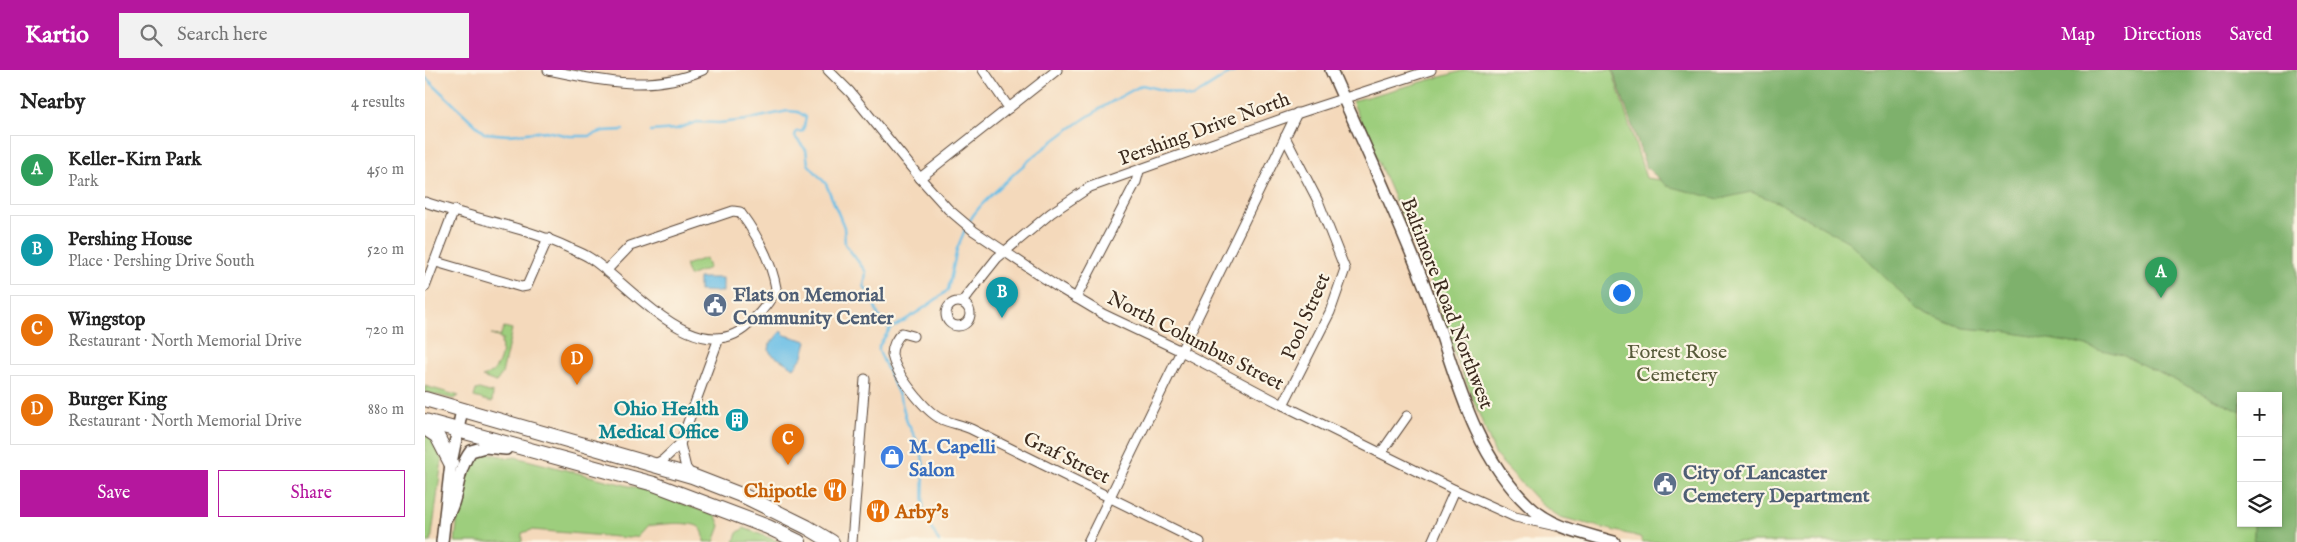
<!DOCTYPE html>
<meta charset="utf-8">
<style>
body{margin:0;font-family:"IM FELL English",serif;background:#f2f2f2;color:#222}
.controls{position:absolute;right:15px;bottom:15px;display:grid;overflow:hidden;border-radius:0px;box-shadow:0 1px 4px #0004}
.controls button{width:45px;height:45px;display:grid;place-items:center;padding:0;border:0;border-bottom:1px solid #e0e0e0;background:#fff;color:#222;font:25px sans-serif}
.you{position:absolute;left:1196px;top:222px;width:18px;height:18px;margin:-12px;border:4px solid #fff;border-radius:50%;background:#1a73e8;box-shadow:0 0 0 8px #1a73e833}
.badge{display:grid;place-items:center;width:32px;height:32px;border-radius:50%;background:#b5179e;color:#fff;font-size:16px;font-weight:700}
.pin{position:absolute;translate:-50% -41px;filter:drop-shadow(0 1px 2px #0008)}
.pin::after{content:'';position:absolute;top:26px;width:18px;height:15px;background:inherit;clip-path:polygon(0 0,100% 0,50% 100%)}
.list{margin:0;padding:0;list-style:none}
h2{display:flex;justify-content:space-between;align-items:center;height:65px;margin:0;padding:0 20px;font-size:21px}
h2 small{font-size:16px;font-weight:400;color:#767676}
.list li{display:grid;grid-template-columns:32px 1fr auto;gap:15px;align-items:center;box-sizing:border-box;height:70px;margin:0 10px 10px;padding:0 10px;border:1px solid #e0e0e0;border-radius:0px}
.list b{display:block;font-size:19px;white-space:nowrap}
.list p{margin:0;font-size:16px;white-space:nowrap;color:#767676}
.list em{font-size:16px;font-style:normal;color:#767676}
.actions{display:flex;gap:10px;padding:15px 20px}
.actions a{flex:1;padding:11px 0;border:1px solid #b5179e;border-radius:0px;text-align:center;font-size:18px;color:#b5179e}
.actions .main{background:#b5179e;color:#fff}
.icon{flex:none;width:28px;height:28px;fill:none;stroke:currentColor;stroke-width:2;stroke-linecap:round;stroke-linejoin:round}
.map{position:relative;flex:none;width:1872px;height:472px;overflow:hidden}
header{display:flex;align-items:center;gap:30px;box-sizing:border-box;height:70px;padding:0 25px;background:#b5179e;color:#fff}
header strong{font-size:24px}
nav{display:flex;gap:28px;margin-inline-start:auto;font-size:18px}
.search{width:350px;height:45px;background:#f2f2f2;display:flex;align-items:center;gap:12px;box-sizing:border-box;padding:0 18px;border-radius:0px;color:#767676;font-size:19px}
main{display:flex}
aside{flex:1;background:#fff}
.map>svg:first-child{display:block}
.green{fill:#9dce7d;stroke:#6c7c4e}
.forest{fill:#7eb16c;stroke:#5c6e45}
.water{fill:#69bee6;stroke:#527482}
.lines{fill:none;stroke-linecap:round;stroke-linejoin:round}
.stream{stroke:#69bee6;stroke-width:2.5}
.street-casing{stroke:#574436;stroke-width:11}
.secondary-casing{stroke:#574436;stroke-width:14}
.primary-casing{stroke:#574436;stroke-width:16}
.street{stroke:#fff;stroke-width:9}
.secondary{stroke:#fff;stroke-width:11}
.primary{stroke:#fff;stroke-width:14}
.labels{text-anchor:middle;stroke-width:4.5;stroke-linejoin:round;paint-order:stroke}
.street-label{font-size:20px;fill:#3b2a1e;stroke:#fcf5e5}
.service-label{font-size:20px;font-weight:bold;fill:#4e5e75;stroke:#fcf5e5;text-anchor:start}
.park-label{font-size:20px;fill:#585b3a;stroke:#fcf5e5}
.culture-label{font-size:20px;font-weight:bold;fill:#0d838f;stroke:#fcf5e5;text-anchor:end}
.shop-label{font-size:20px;font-weight:bold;fill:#366cbe;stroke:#fcf5e5;text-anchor:start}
.food-label{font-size:20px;font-weight:bold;fill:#c56008;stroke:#fcf5e5;text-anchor:end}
</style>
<header>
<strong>Kartio</strong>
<div class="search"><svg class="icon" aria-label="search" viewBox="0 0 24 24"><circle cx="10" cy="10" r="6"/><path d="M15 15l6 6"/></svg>Search here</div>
<nav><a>Map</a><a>Directions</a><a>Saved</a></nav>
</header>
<main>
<aside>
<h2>Nearby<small>4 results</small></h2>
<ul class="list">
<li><span class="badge" style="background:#2e9e5b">A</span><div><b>Keller-Kirn Park</b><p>Park</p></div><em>450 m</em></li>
<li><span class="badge" style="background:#0f9aa8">B</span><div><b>Pershing House</b><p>Place · Pershing Drive South</p></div><em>520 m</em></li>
<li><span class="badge" style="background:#e8710a">C</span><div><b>Wingstop</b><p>Restaurant · North Memorial Drive</p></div><em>720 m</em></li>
<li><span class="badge" style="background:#e8710a">D</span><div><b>Burger King</b><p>Restaurant · North Memorial Drive</p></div><em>880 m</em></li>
</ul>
<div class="actions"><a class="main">Save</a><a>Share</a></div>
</aside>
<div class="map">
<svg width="1872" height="472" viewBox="0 0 1872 472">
<rect width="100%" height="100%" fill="#fcf5e5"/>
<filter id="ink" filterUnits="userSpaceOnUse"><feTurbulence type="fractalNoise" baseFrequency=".02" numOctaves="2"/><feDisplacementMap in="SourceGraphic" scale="10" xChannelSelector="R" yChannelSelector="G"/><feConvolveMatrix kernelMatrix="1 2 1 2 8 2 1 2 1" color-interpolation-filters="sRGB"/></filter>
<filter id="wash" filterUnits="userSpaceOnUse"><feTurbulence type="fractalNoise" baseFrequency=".0096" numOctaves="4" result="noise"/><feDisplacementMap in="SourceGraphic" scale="20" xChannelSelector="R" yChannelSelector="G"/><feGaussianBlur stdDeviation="1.12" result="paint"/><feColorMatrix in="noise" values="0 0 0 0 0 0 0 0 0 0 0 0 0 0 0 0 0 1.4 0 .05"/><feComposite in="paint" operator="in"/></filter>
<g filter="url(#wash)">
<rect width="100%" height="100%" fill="#f4d9bb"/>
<g class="green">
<polygon points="1041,0 1187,0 1221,108 1290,118 1872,0 1816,326 1816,453 1845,453 1844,472 1218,472 1215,467 1135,447 1116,434 1071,386 1026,275 1005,211 927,31"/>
<polygon points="281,188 284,198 264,206 260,195"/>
<path d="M 79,257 L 87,259 L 77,304 L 71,312 L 57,307 C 72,304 79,286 76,272 L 78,269 L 66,265 L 75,266 Z"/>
<polygon points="0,316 34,326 28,329 0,322"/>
<polygon points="54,319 68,323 67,332 49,327 51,320"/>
<polygon points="0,363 7,368 17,390 6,472 0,472"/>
<path d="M 62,383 L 85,388 L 90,387 L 220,420 L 291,446 L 295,456 L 289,472 L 279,472 C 279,467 279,461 274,457 C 266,451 234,454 223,456 L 214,466 L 204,468 L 107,460 L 97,463 L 97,472 L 30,472 L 37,406 L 47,389 Z"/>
<polygon points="319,458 355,472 309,472 312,463"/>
</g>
<polygon class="forest" points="1188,0 1872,0 1872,472 1829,472 1829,453 1853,453 1853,326 1816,326 1816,342 1697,285 1653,274 1583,262 1538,258 1493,240 1424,172 1352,132 1326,122 1294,129 1242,116 1221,97"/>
<g class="water">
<polygon points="274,208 298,208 298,222 274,221"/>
<polygon points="356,261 360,265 382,271 378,286 369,298 346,284 344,280 345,274"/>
</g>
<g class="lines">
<g class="stream">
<polyline points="0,7 59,63 83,65 121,61 144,66 164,66 178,61 198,60"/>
<polyline points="226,61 251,59 272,52 294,53 321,50 363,41 373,42 381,47 378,61 371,62 370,67 381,80 383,94 401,114 419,157 420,174 441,202 439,218 446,224 453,245 465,259 454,276 454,281 476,330 482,352 495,376 499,396 498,442 514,472"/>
<path d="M 544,152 C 552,137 565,127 577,115 C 619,74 665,42 717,15 L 767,27 L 800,6 L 813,0"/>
<path d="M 465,259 C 486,247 505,235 523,220 L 532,179 L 541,157"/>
</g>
</g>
</g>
<g filter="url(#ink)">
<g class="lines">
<g class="street-casing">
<g id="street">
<path d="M 123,0 C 175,11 227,23 278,0"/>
<polyline points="403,0 425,22 495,108 523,139 549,161 631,216 678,244 756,281 858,335 1030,420 1090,447 1131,456"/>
<polyline points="558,0 584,38"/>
<polyline points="495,108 632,0"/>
<path d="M 0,132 C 48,149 98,156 144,178 C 151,181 159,184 165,188 C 205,214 276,306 327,251 C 336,242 347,230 351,218 C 346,189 332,165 315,142 L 308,141 L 205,176 L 181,201"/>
<polyline points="11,192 96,217 102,216 123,168"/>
<polyline points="0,217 29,140"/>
<polyline points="651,228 711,112 714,101"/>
<polyline points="537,232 572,188 626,143 665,117 865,46 1006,0"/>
<circle cx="533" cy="244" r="12"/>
<path d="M 488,266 L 477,263 C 471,268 467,277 467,284 C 469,302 500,341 516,349 C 526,353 537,355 546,359 L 775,472"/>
<polyline points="858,335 905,242 920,199 893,131 860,67"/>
<polyline points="255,374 261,398 267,406"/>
<polyline points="956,383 982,346"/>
<polyline points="230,394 238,390 255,374 294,268"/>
<polyline points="427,472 440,309"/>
<polyline points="663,472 872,43"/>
<polyline points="1007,472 1030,420"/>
</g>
</g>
<g class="secondary-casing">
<g id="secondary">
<path d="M 906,0 C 937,70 970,140 998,212 C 1028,288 1041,376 1103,435 C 1127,458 1158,463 1189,472"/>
<path d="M 20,449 C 35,429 30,402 46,381 L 60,377 L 81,379"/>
<polyline points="17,472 26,393 37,340"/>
</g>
</g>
<g class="primary-casing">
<g id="primary">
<polyline points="0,329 267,406 321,427 382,457 407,472"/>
<polyline points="0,351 229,414 343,457 374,472"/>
<polyline points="0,358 12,366 26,393"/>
</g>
</g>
<use href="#street" class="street"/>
<use href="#secondary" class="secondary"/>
<use href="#primary" class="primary"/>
</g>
</g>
<defs>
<g id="civic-disc" transform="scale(1.25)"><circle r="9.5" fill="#5c6f8a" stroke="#fcf5e5"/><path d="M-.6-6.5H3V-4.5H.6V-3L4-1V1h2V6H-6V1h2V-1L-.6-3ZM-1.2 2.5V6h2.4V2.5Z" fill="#fff"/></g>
<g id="building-disc" transform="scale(1.25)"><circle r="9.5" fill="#0f9aa8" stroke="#fcf5e5"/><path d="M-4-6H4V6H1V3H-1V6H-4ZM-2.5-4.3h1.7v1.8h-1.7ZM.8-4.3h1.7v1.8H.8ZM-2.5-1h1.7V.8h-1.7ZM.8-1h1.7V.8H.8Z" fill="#fff"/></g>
<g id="shop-disc" transform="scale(1.25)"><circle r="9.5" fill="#3f7fe0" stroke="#fcf5e5"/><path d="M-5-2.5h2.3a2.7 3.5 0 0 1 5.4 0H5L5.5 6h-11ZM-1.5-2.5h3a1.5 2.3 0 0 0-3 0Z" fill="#fff"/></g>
<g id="restaurant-disc" transform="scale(1.25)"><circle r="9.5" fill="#e8710a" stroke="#fcf5e5"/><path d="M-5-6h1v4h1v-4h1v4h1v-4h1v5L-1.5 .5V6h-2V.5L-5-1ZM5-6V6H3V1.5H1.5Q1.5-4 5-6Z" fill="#fff"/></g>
</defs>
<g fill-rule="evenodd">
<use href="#civic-disc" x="290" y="235"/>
<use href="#building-disc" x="312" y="350"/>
<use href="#shop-disc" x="467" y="387"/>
<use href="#civic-disc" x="1240" y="414"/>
<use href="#restaurant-disc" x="410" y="420"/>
<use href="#restaurant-disc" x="453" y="441"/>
</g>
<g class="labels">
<g class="street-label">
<text transform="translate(779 58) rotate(-20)" y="7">Pershing Drive North</text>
<text transform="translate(1023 233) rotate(69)" y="7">Baltimore Road Northwest</text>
<text transform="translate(880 246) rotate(-66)" y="7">Pool Street</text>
<text transform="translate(771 270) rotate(27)" y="7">North Columbus Street</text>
<text transform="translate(642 387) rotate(26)" y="7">Graf Street</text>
</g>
<g class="service-label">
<text x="308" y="231">Flats on Memorial<tspan x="308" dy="23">Community Center</tspan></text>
<text x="1258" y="409">City of Lancaster<tspan x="1258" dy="23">Cemetery Department</tspan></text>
</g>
<g class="park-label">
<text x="1252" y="288">Forest Rose<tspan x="1252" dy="23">Cemetery</tspan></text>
</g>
<g class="culture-label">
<text x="294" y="345">Ohio Health<tspan x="294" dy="23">Medical Office</tspan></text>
</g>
<g class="shop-label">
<text x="484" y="383">M. Capelli<tspan x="484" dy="23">Salon</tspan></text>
</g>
<g class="food-label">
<text x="392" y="427">Chipotle</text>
<text x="470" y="448" text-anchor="start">Arby's</text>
</g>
</g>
</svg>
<div class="controls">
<button>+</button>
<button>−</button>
<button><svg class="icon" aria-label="layers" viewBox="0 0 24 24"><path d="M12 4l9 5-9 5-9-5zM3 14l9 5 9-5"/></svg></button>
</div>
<div class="you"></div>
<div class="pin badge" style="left:1736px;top:228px;background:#2e9e5b">A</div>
<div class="pin badge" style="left:577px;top:248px;background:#0f9aa8">B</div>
<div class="pin badge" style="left:363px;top:395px;background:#e8710a">C</div>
<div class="pin badge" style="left:152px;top:315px;background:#e8710a">D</div>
</div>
</main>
